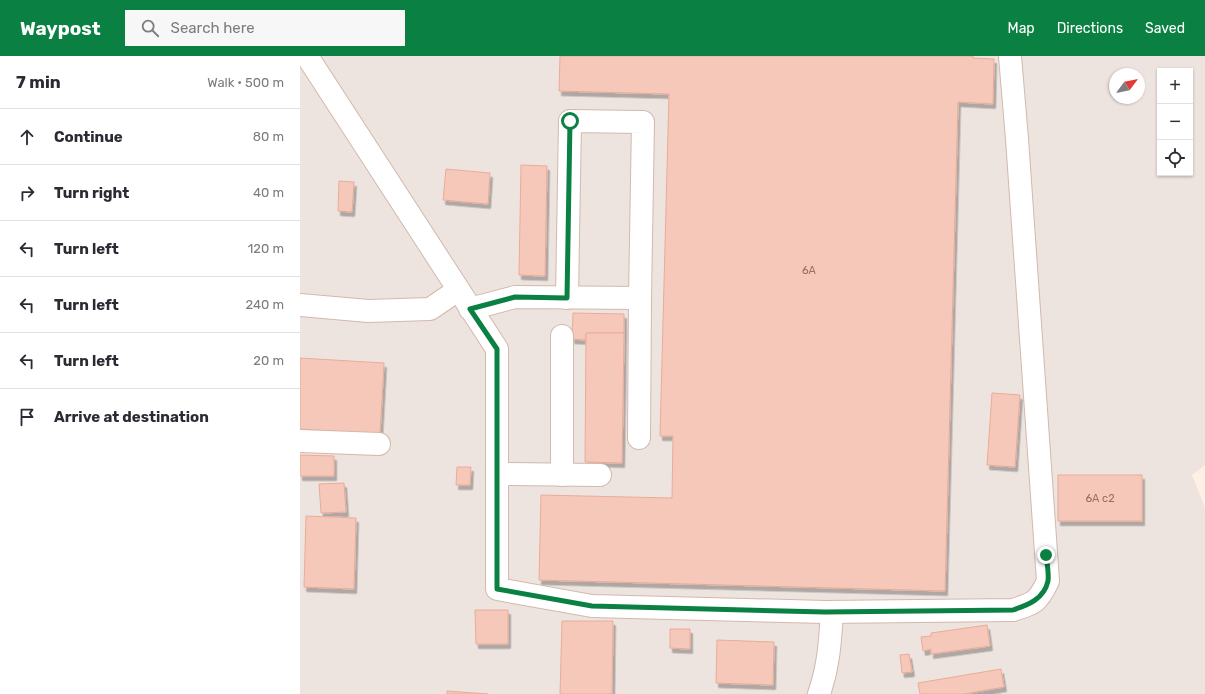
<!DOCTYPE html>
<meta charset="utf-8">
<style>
body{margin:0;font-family:Rubik,sans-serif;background:#f7f7f7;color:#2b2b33}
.controls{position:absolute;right:12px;top:12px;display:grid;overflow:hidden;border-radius:0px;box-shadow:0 1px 3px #0004}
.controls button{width:36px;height:36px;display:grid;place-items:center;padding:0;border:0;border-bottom:1px solid #e1e1e2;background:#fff;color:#2b2b33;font:20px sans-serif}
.compass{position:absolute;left:809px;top:12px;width:36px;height:36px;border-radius:50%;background:#fff;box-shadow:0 1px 3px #0004;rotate:58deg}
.stop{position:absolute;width:12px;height:12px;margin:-9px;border:3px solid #0b8043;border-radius:50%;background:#fff}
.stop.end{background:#0b8043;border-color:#fff;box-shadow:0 1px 4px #0008}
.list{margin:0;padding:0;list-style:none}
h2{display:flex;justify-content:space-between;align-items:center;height:52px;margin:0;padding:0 16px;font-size:17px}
h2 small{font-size:13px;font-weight:400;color:#7c7c81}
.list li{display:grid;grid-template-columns:26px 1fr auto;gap:12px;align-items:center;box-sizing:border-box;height:56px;padding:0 16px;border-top:1px solid #e1e1e2}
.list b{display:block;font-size:15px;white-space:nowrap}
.list em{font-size:13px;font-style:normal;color:#7c7c81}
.icon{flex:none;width:22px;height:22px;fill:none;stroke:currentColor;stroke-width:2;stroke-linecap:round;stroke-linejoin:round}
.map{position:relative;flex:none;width:905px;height:638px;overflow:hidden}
header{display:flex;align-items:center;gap:24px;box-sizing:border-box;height:56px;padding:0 20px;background:#0b8043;color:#fff}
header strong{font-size:19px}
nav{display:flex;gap:22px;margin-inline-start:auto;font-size:14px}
.search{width:280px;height:36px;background:#f7f7f7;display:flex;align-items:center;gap:10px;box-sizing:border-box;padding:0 14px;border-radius:0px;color:#7c7c81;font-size:15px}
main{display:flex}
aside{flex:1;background:#fff}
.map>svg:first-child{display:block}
.industrial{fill:#ede4df;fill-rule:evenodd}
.building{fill:#f6c8b9;stroke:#eaab98;filter:url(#shadow)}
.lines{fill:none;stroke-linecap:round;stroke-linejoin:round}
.minor-casing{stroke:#d3b8ab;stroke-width:24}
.minor{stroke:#fff;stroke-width:22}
.route{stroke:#0b8043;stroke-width:5}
.labels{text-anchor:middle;stroke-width:3;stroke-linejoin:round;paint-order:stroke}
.number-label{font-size:11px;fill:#986f64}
</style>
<header>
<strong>Waypost</strong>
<div class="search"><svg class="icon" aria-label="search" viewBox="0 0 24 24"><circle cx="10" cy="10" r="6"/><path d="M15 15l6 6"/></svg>Search here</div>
<nav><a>Map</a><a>Directions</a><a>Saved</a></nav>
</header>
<main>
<aside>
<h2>7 min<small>Walk · 500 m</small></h2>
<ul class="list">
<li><svg class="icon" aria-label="ahead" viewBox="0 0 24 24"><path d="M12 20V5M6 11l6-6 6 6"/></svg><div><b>Continue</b></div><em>80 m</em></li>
<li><svg class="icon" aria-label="right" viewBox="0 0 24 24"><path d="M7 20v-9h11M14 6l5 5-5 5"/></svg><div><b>Turn right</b></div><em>40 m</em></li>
<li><svg class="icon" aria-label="left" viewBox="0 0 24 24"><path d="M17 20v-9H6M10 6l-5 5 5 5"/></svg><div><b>Turn left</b></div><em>120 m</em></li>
<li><svg class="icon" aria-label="left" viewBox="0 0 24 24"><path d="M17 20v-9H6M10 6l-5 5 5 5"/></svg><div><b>Turn left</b></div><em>240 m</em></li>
<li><svg class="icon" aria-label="left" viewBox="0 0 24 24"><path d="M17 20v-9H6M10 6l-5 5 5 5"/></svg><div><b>Turn left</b></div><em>20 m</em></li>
<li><svg class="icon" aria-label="arrive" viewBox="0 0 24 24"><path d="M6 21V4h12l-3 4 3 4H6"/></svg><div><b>Arrive at destination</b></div></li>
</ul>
</aside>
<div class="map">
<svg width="905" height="638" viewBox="0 0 905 638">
<defs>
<filter id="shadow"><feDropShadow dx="2.5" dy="4.5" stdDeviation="0" flood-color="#0004"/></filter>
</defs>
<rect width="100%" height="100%" fill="#fef0e4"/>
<path class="industrial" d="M 0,0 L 905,0 L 905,409 L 892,419 L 905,452 L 905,638 L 0,638 ZM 860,15 L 890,15 L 890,117 L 860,117 ZM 815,18 L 839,18 L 839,42 L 815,42 Z"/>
<g class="building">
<polygon points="260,0 673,0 673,2 694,3 693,48 658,46 645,535 239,524 241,439 372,442 373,380 360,380 369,38 259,35"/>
<polygon points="221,109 247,110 245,220 219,219"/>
<polygon points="146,113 190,117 188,148 143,144"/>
<polygon points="39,125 54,126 52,156 38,155"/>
<polygon points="273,257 324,258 324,277 286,277 286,284 272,283"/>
<polygon points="286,277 324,277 322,407 285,406"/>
<polygon points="0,302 84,307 80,378 0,373"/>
<polygon points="692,337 720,339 715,411 687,409"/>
<polygon points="0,399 34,400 34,420 0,420"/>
<polygon points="157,411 171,411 170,429 156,429"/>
<rect x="758" y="419" width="84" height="46"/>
<polygon points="44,427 46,456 21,457 19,428"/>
<polygon points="6,460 56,462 54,533 4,531"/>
<polygon points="175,554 208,554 208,588 176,588"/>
<polygon points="262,565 313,565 312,638 260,638"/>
<polygon points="687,569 690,590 631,598 631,593 623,595 621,581 631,580 631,577"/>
<polygon points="370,573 390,573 390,593 370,592"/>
<polygon points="417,584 474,586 473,629 416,627"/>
<polygon points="609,598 612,616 602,617 600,599"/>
<polygon points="701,613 704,631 664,638 620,638 618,627"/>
<polygon points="147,635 188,638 147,638"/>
</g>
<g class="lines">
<g class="minor-casing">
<g id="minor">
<path d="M 7,0 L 197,293 L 197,533 L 292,550 L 525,556 L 713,554 C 735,547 738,546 748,525 L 717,83 L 710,0"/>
<polyline points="267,242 270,65 343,66 340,242"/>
<polyline points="0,249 68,255 130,253 158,234"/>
<polyline points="170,253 215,241 340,242 339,382"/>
<polyline points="262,280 262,419"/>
<polyline points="0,385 79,388"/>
<polyline points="197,418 300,419"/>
<path d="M 519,638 C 529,609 530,586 532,556"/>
</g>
</g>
<use href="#minor" class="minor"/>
</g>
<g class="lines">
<path class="route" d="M 270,65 L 267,242 L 215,241 L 170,253 L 197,293 L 197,533 L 292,550 L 525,556 L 713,554 C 728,549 744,543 748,525 C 749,517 747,507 746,499"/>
</g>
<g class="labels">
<g class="number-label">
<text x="509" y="218">6А</text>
<text x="800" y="446">6А с2</text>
</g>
</g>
</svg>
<div class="controls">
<button>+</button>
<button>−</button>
<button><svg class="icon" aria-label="locate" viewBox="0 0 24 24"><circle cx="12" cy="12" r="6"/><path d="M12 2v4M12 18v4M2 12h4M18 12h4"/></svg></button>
</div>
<svg class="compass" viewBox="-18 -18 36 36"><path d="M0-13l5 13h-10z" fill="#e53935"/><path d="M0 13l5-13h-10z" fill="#7c7c81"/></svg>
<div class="stop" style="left:270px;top:65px"></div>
<div class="stop end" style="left:746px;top:499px"></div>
</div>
</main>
